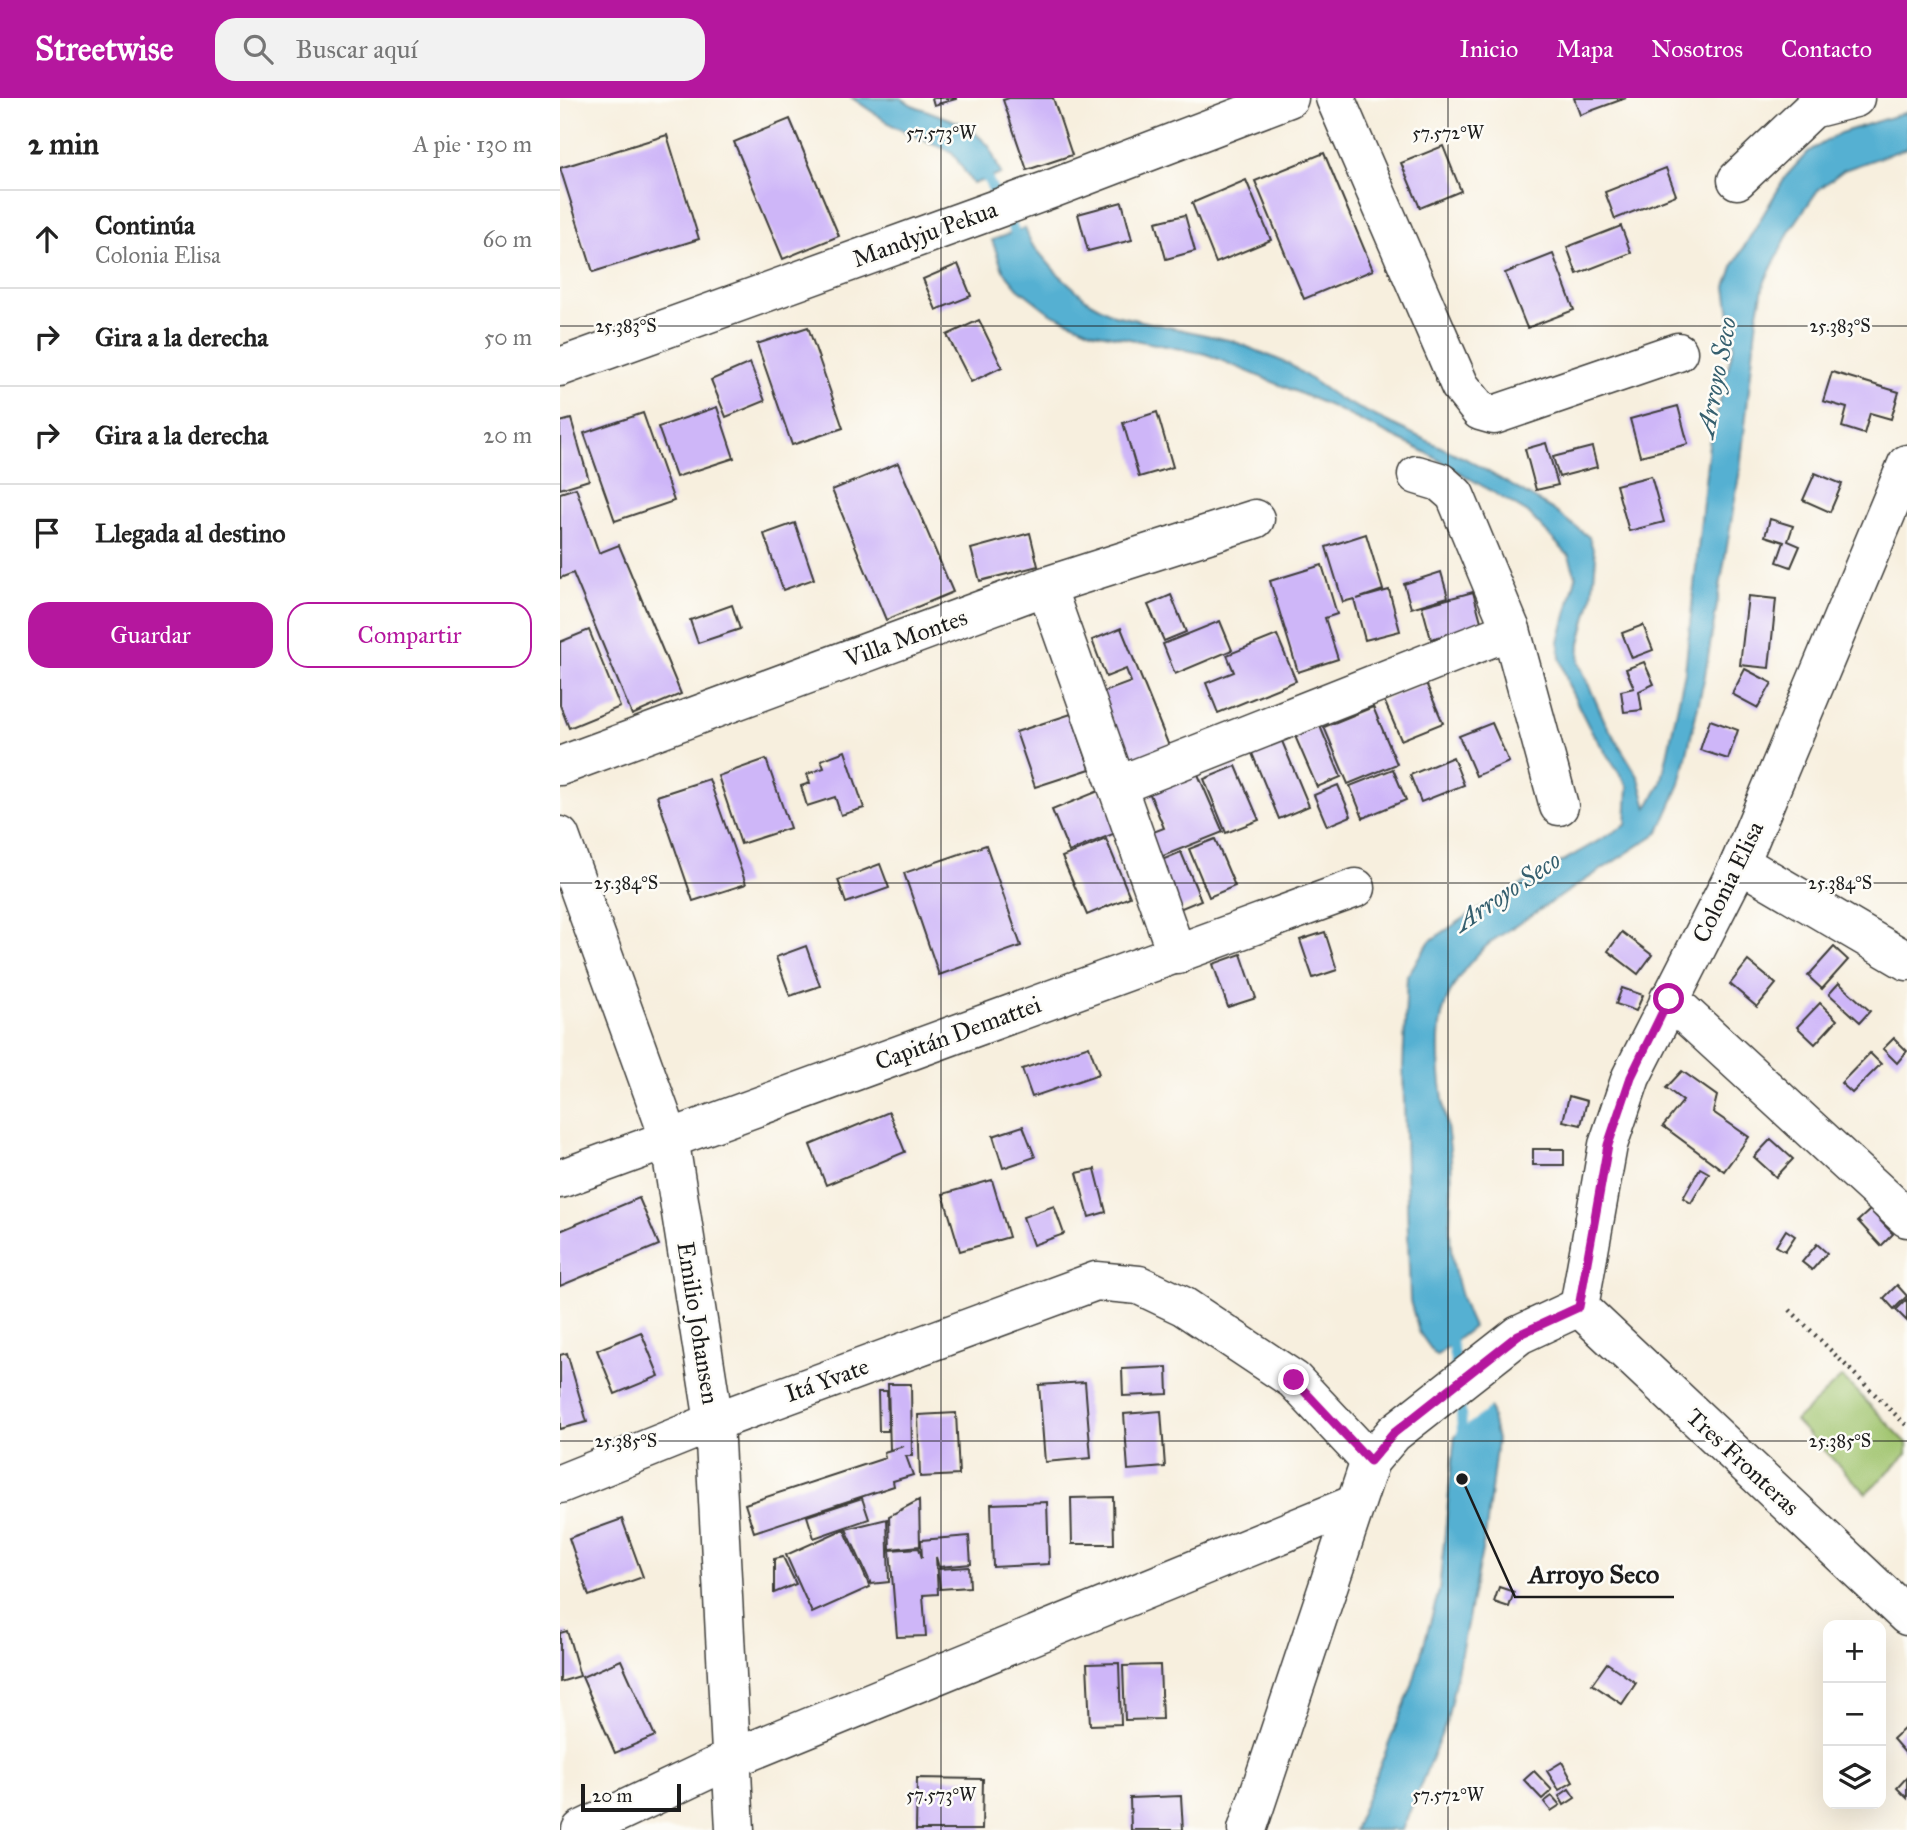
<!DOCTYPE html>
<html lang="es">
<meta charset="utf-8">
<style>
body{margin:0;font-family:"IM FELL Great Primer",serif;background:#f2f2f2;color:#222}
.controls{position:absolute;right:21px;bottom:21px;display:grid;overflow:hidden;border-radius:14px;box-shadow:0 7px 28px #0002}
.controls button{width:63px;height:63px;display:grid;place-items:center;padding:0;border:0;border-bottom:2px solid #e0e0e0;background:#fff;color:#222;font:35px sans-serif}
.scale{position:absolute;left:21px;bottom:18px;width:100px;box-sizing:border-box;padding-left:7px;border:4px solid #1c1c1c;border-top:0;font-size:19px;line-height:24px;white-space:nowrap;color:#1c1c1c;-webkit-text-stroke:5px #fdfcf7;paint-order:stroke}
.stop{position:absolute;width:21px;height:21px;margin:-16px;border:5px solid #b5179e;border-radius:50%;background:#fff}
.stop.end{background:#b5179e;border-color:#fff;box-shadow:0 2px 7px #0008}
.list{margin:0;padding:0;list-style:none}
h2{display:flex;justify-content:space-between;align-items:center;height:91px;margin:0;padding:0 28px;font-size:30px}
h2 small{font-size:23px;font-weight:400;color:#767676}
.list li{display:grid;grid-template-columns:46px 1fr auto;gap:21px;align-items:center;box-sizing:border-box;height:98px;padding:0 28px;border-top:2px solid #e0e0e0}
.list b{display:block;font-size:26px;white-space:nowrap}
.list p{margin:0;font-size:23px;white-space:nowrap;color:#767676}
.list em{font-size:23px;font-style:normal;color:#767676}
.actions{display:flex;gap:14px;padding:21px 28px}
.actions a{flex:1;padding:16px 0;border:2px solid #b5179e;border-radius:21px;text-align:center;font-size:24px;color:#b5179e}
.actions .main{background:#b5179e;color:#fff}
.icon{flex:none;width:38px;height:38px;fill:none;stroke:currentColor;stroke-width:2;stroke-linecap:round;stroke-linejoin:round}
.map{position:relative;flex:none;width:1347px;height:1732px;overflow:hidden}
header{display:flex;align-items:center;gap:42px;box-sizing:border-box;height:98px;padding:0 35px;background:#b5179e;color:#fff}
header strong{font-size:33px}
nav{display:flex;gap:38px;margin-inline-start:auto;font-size:24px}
.search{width:490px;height:63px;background:#f2f2f2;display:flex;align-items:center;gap:18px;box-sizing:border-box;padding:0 24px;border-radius:21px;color:#767676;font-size:26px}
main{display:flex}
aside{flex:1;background:#fff}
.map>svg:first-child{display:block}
.green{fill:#a0c46e;stroke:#5e7045;stroke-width:2}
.water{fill:#54b0d2;stroke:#386677;stroke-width:2}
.pier{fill:#f7efde}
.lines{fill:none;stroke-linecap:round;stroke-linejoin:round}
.stream{stroke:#54b0d2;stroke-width:10}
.building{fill:#ceb6f8}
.minor-casing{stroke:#3d3c39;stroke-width:41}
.path{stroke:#3d3c39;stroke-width:4.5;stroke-dasharray:2 5;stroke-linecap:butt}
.minor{stroke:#fff;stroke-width:38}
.route{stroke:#b5179e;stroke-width:9}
.ticks{fill:none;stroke:#1c1c1c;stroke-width:2;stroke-opacity:0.45}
.labels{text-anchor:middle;stroke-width:5;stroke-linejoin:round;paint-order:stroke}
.street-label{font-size:24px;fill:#1c1c1c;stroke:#fdfcf7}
.water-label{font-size:26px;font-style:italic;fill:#355f6e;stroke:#fdfcf7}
.ticks-label{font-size:18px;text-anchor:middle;fill:#1c1c1c;stroke:#fdfcf7;stroke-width:5;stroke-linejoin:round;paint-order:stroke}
.leader{fill:none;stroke:#1c1c1c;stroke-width:2.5}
.callout-dot{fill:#1c1c1c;stroke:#fdfcf7;stroke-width:2.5}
.callout-label{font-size:26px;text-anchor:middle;font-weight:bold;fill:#1c1c1c;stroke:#fdfcf7;stroke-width:5;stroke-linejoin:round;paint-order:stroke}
</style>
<header>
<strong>Streetwise</strong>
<div class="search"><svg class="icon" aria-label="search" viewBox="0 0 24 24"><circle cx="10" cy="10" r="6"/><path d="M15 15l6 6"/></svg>Buscar aquí</div>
<nav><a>Inicio</a><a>Mapa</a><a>Nosotros</a><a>Contacto</a></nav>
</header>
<main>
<aside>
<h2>2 min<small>A pie · 130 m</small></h2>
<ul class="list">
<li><svg class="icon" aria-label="ahead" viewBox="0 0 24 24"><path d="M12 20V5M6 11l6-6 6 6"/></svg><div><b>Continúa</b><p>Colonia Elisa</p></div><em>60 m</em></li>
<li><svg class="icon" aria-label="right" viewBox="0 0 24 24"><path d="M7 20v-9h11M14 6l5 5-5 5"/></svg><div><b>Gira a la derecha</b></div><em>50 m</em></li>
<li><svg class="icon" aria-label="right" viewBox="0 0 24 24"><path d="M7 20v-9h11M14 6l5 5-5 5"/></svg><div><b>Gira a la derecha</b></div><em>20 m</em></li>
<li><svg class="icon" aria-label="arrive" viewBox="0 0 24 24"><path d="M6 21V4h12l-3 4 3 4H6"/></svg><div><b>Llegada al destino</b></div></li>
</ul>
<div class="actions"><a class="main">Guardar</a><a>Compartir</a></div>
</aside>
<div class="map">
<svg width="1347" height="1732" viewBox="0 0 1347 1732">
<rect width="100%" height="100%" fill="#fdfcf7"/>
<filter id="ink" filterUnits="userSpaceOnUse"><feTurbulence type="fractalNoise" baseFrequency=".0143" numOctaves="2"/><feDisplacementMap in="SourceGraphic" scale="14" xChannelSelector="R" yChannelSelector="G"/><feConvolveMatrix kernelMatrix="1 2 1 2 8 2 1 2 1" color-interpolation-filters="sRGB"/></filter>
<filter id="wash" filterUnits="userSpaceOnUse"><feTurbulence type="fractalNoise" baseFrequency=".00686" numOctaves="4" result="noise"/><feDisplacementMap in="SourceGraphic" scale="28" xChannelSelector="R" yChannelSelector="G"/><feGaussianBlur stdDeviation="1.57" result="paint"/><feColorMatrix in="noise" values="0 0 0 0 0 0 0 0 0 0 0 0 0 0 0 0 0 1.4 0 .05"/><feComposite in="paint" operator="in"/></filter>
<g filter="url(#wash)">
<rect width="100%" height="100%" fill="#f7efde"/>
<polygon class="green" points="1282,1279 1347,1345 1347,1356 1306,1395 1235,1323"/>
<g class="water">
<polygon points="292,0 341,0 352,7 408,28 429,48 441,76 413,86 392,54 335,29"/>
<path d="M 1347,14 L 1347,50 L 1284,72 L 1258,92 L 1229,134 L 1204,185 L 1197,220 L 1180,372 L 1145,577 L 1120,686 L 1099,734 L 932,843 C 907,864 884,894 880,928 C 875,972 887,1018 891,1061 C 893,1084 890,1108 890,1131 C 890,1163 899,1200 913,1229 L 876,1258 L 859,1234 L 850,1203 L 843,970 L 847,878 L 870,843 L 910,816 L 1066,727 L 1068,689 L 1029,629 L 1009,589 L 1000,560 L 999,544 L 1016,479 L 1009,458 L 968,415 L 865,354 L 770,308 L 646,256 L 534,234 L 490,215 L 458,190 L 443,172 L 432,142 L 465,130 L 471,145 L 495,173 L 527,202 L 554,217 L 673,243 L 729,266 L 779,301 L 906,361 L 992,411 L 1029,439 L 1036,460 L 1032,499 L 1020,545 L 1019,565 L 1045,624 L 1079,680 L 1087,710 L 1101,686 L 1125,574 L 1149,346 L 1174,246 L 1166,189 L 1174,166 L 1226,78 L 1248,54 L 1280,35 Z"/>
<polygon points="928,1301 937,1342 926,1433 887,1623 842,1732 794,1732 852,1588 879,1493 896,1326"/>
</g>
<polygon class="pier" points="925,1298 930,1299 933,1307 892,1339 894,1324"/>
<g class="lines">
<g class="stream">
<polyline points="422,71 438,101"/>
<polyline points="445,114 460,145"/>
<polyline points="890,1236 897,1273"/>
<polyline points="900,1294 902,1335"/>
</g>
</g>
<g id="blocks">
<g class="building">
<polygon points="372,0 396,0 396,1 374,7"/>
<polygon points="449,0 493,0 512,57 467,72 443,2"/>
<polygon points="1014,0 1066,0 1020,17"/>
<polygon points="230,21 279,138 223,161 174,44"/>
<polygon points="107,37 139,141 33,174 0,70"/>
<polygon points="883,48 901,93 860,110 841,65"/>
<polygon points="764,55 813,172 744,201 695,83"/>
<polygon points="1106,70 1116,97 1055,121 1045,94"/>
<polygon points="686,82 711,142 656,165 632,105"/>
<polygon points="562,104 572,142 528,153 518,116"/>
<polygon points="625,117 635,153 606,161 596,124"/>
<polygon points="1061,128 1071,155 1017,176 1007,149"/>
<polygon points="993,156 1014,212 967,230 945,175"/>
<polygon points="398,166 411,198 376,212 363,181"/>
<polygon points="419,222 442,269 411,284 387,237"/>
<polygon points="248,229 283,330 232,347 197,246"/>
<polygon points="190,265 205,303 166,319 151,282"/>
<polygon points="1272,274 1339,294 1331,321 1310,315 1304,336 1282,329 1287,310 1263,303"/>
<polygon points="1118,308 1128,346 1080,358 1070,321"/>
<polygon points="157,309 174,360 116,379 98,329"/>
<polygon points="597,314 613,369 579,379 563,325"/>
<polygon points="83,315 114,403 55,423 24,335"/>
<polygon points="11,321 29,382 0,391 0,324"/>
<polygon points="986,345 998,387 976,392 965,351"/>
<polygon points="1032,349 1037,369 999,379 993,359"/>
<polygon points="338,365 393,494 326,522 272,392"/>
<polygon points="1255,375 1282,386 1270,414 1243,402"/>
<polygon points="1091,378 1104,424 1069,433 1056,387"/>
<polygon points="16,390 39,455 59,447 121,596 72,617 13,475 0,480 0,395"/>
<polygon points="1210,421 1233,428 1228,443 1240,448 1231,469 1217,464 1224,444 1205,438"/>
<polygon points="235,425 254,481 223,492 204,436"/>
<polygon points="470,435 478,468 420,483 411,451"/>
<polygon points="806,436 823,492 797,501 829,492 840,533 805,542 794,501 783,504 766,449"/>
<polygon points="762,467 777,516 765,520 778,561 738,574 710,483"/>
<polygon points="881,474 888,499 851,510 844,486"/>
<polygon points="913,494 922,527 871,541 862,508"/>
<polygon points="611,497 626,534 604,543 588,507"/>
<polygon points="1188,498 1216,501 1209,570 1180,567"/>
<polygon points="172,507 180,531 138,545 130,522"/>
<polygon points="660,523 672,552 615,576 603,546"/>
<polygon points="1083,527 1093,552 1072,560 1062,535"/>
<polygon points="561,530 609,648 568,664 541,595 571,584 566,571 546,579 532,542"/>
<polygon points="29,532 60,609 9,630 0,607 0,544"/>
<polygon points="717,537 736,583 658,615 646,585 674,574 667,557"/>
<polygon points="1084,564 1094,586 1079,593 1082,612 1064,614 1061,593 1074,590 1066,571"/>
<polygon points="1185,571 1212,585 1198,610 1172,596"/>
<polygon points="866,585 883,625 841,642 824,602"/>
<polygon points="813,609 837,666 788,686 764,629"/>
<polygon points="511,616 530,671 475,689 456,634"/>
<polygon points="1150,622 1178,632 1168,661 1140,652"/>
<polygon points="932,625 949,664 916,678 899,638"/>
<polygon points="760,628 781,679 757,689 735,638"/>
<polygon points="719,636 749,708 719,721 689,648"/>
<polygon points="285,653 304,710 281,717 275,699 247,708 241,688 250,685 247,676 264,670 261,662"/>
<polygon points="893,659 904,687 861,704 850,677"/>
<polygon points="206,661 230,730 181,746 158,678"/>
<polygon points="676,668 699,722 666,735 644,681"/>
<polygon points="833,671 846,702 803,720 790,688"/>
<polygon points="637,674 663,734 598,760 588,736 604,730 589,694"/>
<polygon points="149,681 186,786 133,803 97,698"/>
<polygon points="778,687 791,718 767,728 754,697"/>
<polygon points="541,692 558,734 509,754 492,712"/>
<polygon points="546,741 570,799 527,817 502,759"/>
<polygon points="655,741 675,788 649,799 629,751"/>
<polygon points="426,747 461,848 379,877 344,775"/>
<polygon points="621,754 641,802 617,812 597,764"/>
<polygon points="320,766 329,790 286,805 278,782"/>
<polygon points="765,834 777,872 753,880 740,842"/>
<polygon points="1062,834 1092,857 1078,876 1048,853"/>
<polygon points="246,848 260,888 230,898 216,859"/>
<polygon points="1274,849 1288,862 1262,891 1248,878"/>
<polygon points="681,856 696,900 668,909 653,866"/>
<polygon points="1188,863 1216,886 1197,909 1170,886"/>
<polygon points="1279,885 1310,913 1300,924 1269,896"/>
<polygon points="1062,890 1083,897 1076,913 1056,906"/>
<polygon points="1260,905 1277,922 1255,946 1237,929"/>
<polygon points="1334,940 1347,953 1337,965 1323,951"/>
<polygon points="529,948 539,976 472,999 462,971"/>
<polygon points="1310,955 1321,966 1292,995 1281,985"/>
<polygon points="1122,973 1157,998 1153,1014 1189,1039 1164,1073 1103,1028 1123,1003 1106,990"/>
<polygon points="1009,998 1027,1003 1021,1027 1003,1023"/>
<polygon points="329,1014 345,1054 266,1087 250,1047"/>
<polygon points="463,1028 475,1059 443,1070 433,1038"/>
<polygon points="1211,1041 1233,1061 1216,1079 1194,1059"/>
<rect x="973" y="1051" width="31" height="16"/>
<polygon points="1140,1070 1149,1075 1131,1105 1123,1100"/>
<polygon points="535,1071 546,1114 529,1119 517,1075"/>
<polygon points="432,1082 449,1139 400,1153 383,1096"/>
<polygon points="79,1100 99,1147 0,1188 0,1133"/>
<polygon points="494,1108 504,1136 473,1147 463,1119"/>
<polygon points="1310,1112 1333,1136 1321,1148 1298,1123"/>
<polygon points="1226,1132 1235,1138 1225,1153 1216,1148"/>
<polygon points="1257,1146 1267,1155 1252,1172 1242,1164"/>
<polygon points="1337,1187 1347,1198 1334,1211 1324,1200"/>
<polygon points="1347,1201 1347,1223 1336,1212"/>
<polygon points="81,1234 99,1278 55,1296 37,1252"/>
<polygon points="7,1255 27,1324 0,1331 0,1257"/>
<polygon points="607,1269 608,1296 563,1298 562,1271"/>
<polygon points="525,1284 531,1360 485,1364 479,1287"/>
<polygon points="328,1286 351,1286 352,1358 346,1358 353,1377 333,1383 334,1388 194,1434 185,1406 325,1360 324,1354 344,1348 330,1352"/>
<polygon points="318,1293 327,1293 328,1333 319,1333"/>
<polygon points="601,1313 605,1369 568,1372 564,1316"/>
<polygon points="396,1315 399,1377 360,1379 358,1317"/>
<polygon points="553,1399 554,1446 512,1446 511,1400"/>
<polygon points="302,1400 309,1421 254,1440 247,1418"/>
<polygon points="359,1402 360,1448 330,1451 329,1418"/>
<polygon points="487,1404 489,1466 433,1469 431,1406"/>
<polygon points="62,1421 83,1479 29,1498 9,1440"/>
<polygon points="327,1421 329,1484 311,1486 286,1431"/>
<polygon points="284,1431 310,1489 252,1515 226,1457"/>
<polygon points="409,1438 411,1466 379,1469 376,1459 378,1496 363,1497 366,1538 337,1539 330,1452 359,1450 362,1460 361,1442"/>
<polygon points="223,1459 236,1486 214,1495 214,1461"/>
<polygon points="409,1469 410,1489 380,1491 378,1471"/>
<polygon points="939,1489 954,1494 949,1509 934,1504"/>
<polygon points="7,1533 20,1578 0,1584 0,1535"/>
<polygon points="61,1562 95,1638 55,1655 22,1579"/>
<polygon points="559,1565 561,1626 530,1627 527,1566"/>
<polygon points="1047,1565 1076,1585 1062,1606 1032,1586"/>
<polygon points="600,1567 602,1621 565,1622 563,1568"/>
<polygon points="1347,1628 1347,1657 1333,1641"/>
<polygon points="1002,1664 1013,1684 999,1692 987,1673"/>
<polygon points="974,1673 992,1692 982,1701 964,1682"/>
<polygon points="1347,1679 1347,1700 1337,1690"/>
<polygon points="357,1680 423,1681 422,1732 356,1732"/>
<polygon points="1009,1691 1015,1700 1004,1707 999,1698"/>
<polygon points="621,1698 623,1732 571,1732 570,1700"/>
<polygon points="992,1698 1000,1707 991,1713 984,1704"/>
</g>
</g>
</g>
<g filter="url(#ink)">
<use href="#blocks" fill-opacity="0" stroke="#3d3c39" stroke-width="2"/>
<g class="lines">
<g class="minor-casing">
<g id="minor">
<polyline points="775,0 900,288 920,313 934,317 1118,254"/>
<polyline points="1177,82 1252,11 1295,0"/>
<polyline points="0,269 494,90 729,0"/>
<polyline points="857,377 880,384 895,397 951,532 999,708"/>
<polyline points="486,488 617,857"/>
<polyline points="0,668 486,488 695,421"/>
<polyline points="557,688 951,532"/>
<polyline points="0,738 109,1039 154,1324 175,1732"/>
<polyline points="1180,765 1347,863"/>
<polyline points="1109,901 1347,1120"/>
<polyline points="0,1081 796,790"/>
<polyline points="1019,1209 1048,1047 1071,979 1180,765 1347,366"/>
<polyline points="1019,1209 1347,1518"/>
<polyline points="0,1386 154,1324 536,1183 579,1187 623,1208 734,1282 810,1363"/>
<polyline points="21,1732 169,1662 795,1406"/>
<polyline points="687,1732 810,1363 834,1335 959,1237 1019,1209"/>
</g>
</g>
<polyline class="path" points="1230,1212 1347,1328"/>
<use href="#minor" class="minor"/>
</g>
</g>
<g class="lines" filter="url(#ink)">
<polyline class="route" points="734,1282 810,1363 834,1335 958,1237 1019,1209 1048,1047 1071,979 1109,901"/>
</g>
<path class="ticks" d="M 381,0 L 381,1732M 888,0 L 888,1732M 0,228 L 1347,228M 0,785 L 1347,785M 0,1343 L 1347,1343"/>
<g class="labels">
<g class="street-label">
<text transform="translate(365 136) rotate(-20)" y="8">Mandyju Pekua</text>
<text transform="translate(346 540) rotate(-20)" y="8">Villa Montes</text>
<text transform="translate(1168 784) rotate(-64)" y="8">Colonia Elisa</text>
<text transform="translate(398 935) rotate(-20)" y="8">Capitán Demattei</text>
<text transform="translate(138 1225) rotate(81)" y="8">Emilio Johansen</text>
<text transform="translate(267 1282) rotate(-20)" y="8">Itá Yvate</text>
<text transform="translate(1183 1364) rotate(43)" y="8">Tres Fronteras</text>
</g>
<g class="water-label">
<text transform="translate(1156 279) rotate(-79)" y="9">Arroyo Seco</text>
<text transform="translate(947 793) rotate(-34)" y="9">Arroyo Seco</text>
</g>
</g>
<g class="ticks-label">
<text x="381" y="41">57.573°W</text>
<text x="888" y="41">57.572°W</text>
<text x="66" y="234">25.383°S</text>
<text x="1280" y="234">25.383°S</text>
<text x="66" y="791">25.384°S</text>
<text x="1280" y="791">25.384°S</text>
<text x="66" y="1349">25.385°S</text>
<text x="1280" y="1349">25.385°S</text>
<text x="381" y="1703">57.573°W</text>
<text x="888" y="1703">57.572°W</text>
</g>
<path class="leader" d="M902 1381L955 1499H1114"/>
<circle class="callout-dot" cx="902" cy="1381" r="7"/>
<g class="callout-label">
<text x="1034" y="1485">Arroyo Seco</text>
</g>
</svg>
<div class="controls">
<button>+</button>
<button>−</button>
<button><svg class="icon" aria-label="layers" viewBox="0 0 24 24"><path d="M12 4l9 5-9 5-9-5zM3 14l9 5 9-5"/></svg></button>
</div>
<div class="scale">20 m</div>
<div class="stop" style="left:1109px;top:901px"></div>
<div class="stop end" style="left:734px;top:1282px"></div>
</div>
</main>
